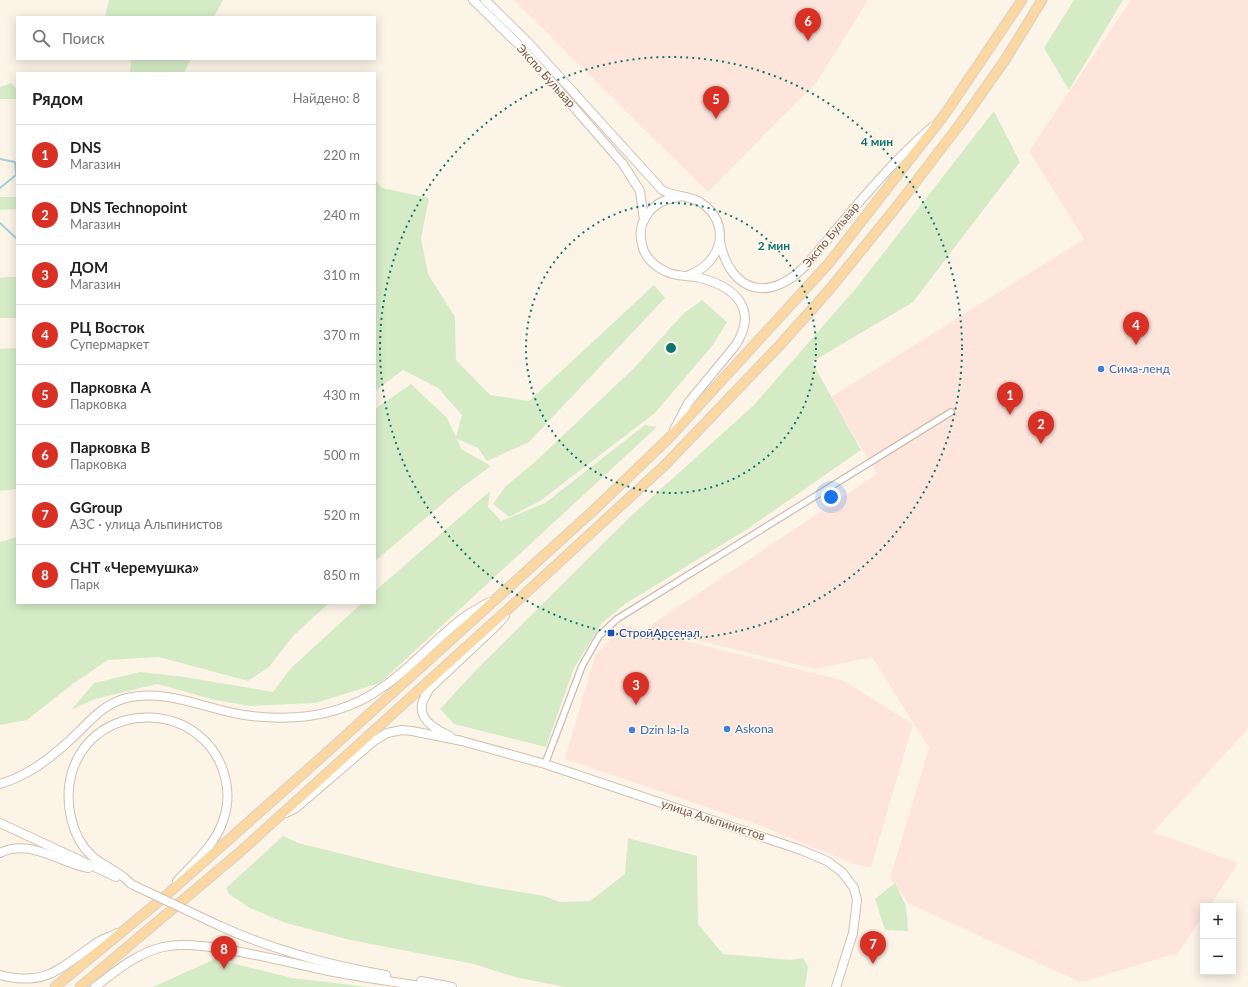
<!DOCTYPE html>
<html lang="ru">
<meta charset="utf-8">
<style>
body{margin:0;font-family:Lato,sans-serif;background:#f2f2f2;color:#222}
.controls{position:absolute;right:12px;bottom:12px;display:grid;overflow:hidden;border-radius:0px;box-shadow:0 2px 10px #0003}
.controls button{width:36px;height:36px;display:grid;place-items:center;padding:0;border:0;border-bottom:1px solid #e0e0e0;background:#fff;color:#222;font:20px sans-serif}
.you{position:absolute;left:831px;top:497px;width:14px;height:14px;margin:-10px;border:3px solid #fff;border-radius:50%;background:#1a73e8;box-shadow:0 0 0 6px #1a73e833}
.badge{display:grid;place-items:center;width:26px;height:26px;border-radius:50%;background:#d93025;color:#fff;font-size:13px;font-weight:700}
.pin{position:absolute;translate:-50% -33px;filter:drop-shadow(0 1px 2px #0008)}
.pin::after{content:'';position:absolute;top:21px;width:14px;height:12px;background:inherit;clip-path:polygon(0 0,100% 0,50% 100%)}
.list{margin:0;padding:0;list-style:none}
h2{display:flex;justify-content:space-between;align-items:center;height:52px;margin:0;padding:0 16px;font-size:17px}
h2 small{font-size:13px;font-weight:400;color:#767676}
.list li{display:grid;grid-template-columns:26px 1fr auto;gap:12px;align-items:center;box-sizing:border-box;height:60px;padding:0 16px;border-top:1px solid #e0e0e0}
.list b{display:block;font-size:15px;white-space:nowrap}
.list p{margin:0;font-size:13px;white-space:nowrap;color:#767676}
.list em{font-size:13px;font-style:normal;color:#767676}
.icon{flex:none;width:22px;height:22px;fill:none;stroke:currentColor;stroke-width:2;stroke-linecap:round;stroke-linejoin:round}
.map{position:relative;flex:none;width:1248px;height:987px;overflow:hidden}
.search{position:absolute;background:#fff;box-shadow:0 2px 10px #0003;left:16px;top:16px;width:360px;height:44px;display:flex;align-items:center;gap:10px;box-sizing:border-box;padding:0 14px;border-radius:0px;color:#767676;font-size:15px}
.panel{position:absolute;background:#fff;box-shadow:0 2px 10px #0003;left:16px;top:72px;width:360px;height:532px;border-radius:0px}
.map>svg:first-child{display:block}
.commercial{fill:#fde5dc}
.green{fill:#d5ebc6}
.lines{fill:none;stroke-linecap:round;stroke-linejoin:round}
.stream{stroke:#a2d1d9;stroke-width:2}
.street-casing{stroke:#cfbcad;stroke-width:8}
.secondary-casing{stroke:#d4bead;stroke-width:10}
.primary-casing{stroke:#d9d1cd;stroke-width:11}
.street{stroke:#fff;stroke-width:5.5}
.secondary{stroke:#fff;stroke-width:8}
.primary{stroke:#fbd7a1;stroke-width:9}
.secondary-bridge-casing{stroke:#d4bead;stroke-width:10;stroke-linecap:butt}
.secondary-bridge{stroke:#fff;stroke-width:8}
.ring{fill:none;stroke:#0f766e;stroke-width:2;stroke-dasharray:2 4}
.shop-dot{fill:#3f7fe0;stroke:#fff8ee;stroke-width:1.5}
.transit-dot{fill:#1a4fb4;stroke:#fff8ee;stroke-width:1.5}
.labels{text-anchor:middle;stroke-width:3;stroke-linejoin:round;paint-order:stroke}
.street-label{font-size:12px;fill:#775a4b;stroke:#fff8ee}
.shop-label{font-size:12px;fill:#366cbe;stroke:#fff8ee;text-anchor:start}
.transit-label{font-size:12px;fill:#164399;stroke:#fff8ee;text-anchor:start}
.centre{fill:#0f766e;stroke:#fff8ee;stroke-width:2}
.ring-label{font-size:12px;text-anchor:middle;font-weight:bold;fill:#0f766e;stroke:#fff8ee;stroke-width:3;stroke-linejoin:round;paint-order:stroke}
</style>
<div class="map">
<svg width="1248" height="987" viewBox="0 0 1248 987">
<rect width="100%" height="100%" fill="#fdf4e8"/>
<g class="commercial">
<polygon points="514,0 868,0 816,83 708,192"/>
<polygon points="1131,0 1248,0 1248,729 1153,832 1238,863 1210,906 1203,906 1203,916 1178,953 1080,982 908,903 890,878 929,748 872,657 815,669 647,628 877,474 831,397 1084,239 1029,151"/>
<polygon points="623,625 842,680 913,724 871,867 857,865 751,822 565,759 595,656"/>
</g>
<g class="green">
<polygon points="109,0 223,0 214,17 105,17"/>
<polygon points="1074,0 1123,0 1069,90 1044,48"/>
<polygon points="131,59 191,59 184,73 130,73"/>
<polygon points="11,83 17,90 17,99 0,99 0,87"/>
<polygon points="994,111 1020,162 913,302 812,362 861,450 746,530 625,604 602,623 574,668 546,747 454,724 440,709 479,667 631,516 754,405 857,287"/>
<polygon points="375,180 382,188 429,198 421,238 428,274 455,317 456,360 490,395 529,401 654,285 665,298 529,442 487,461 478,448 457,439 461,449 491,466 461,488 375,561 375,409 411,384 447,418 456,437 462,415 438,388 403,370 375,391"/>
<polygon points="0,197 17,197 17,209 0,210"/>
<polygon points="6,277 17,277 17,318 0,318 0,278"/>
<polygon points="702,300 727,322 713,345 655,413 540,501 509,517 493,504 505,487 536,461 634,368 683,314"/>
<polygon points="17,348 17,489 0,491 0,349"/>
<polygon points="645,425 657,427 380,683 315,703 250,706 215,700 157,684 95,699 71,710 94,683 140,672 185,677 273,692 290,669 362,603 375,603 375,591 490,491 488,507 501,521 545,503"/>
<polygon points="17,537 17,603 329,603 293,636 269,667 248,681 159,657 108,660 74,683 27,720 0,725 0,542"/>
<polygon points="283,836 298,843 399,868 484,886 544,896 560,902 590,901 625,874 628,838 697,856 698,924 723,954 791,960 803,958 808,967 805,987 564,987 515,977 474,964 350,940 283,922 250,908 229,894 226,888"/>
<polygon points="895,883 906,906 908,931 885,930 875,899"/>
<polygon points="215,959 292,978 368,987 153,987"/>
</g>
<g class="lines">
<g class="stream">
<polyline points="0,159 15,162 16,175 0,188"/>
<polyline points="0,223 17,239"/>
</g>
<g class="street-casing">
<polyline id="street" points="545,764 582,666 599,636 617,619 951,412"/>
</g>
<g class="secondary-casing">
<g id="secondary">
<polyline points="473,0 525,51 623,164 640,191 644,220"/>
<path d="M 485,0 L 527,41 L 662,190 C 674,197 688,195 700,202 C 733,223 722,263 689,275"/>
<path d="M 720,242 C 731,294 771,303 807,264 C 847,217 885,168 932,127"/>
<path d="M 674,430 L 688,403 L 735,346 C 759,310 736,287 700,278 C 689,275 677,277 667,272 C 655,267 644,257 642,244 C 640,236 640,227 644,220 C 652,205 662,200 678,197"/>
<path d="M 450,736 C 437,730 419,721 422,704 C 423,699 427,694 429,689 L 497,625 L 505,616"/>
<path d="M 0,784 C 27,776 48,760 69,741 C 86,726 100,706 123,699 C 165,687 204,709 244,715 C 293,722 343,716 383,687 C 412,667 435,639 463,618 C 471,612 480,607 489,602"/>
<polyline points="286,813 296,808 374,741 387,733 402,730 412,731 462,741 545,764 801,850 827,861 842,872 854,888 857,900 853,933 836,987"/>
<polyline points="0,823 116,877"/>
<path d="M 0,853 C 31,838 59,863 88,868"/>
<path d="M 131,884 C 128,881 125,878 122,876 C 113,869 101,864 92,856 C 70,836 64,799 72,772 C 96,696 206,701 225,777 C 229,792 228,807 223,821 C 215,845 194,863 177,881"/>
<path d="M 220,926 C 273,950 329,965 386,975"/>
<path d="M 0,975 C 46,987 60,968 95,944 C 101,939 110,937 117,933"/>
<polyline points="421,981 452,987"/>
<path d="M 95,987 C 116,971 137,953 163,947 C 181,943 200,946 218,948 C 257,954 295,964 334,972 C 365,978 396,982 427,987"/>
</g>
</g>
<g class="primary-casing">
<g id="primary">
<polyline points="55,987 163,898 324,755 594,510 669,438 829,263 945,114 1022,0"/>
<polyline points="80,987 240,852 516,602 665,465 780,345 830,289 898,205 960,124 1005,60 1042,0"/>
</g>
</g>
<use href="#street" class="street"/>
<use href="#secondary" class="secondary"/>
<use href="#primary" class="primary"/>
<g class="secondary-bridge-casing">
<polyline id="secondary-bridge" points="133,885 220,926"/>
</g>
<use href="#secondary-bridge" class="secondary-bridge"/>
</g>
<g class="ring">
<circle cx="671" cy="348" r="145"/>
<circle cx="671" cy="348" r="291"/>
</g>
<g class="shop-dot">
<circle cx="1101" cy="369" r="4"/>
<circle cx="727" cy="729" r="4"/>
<circle cx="632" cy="730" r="4"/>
</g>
<rect class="transit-dot" x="607" y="629" width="8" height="8" rx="2"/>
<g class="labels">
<g class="street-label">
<text transform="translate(546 76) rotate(48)" y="4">Экспо Бульвар</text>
<text transform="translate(831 235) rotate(-50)" y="4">Экспо Бульвар</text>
<text transform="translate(713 820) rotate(18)" y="4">улица Альпинистов</text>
</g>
<g class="shop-label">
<text x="1109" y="373">Сима-ленд</text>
<text x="735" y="733">Askona</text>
<text x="640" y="734">Dzin la-la</text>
</g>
<g class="transit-label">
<text x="619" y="637">СтройАрсенал</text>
</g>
</g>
<circle cx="671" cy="348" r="6" class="centre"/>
<g class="ring-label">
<text x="877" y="146">4 мин</text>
<text x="774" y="250">2 мин</text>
</g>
</svg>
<div class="controls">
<button>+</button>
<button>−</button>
</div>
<div class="you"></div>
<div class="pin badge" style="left:1010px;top:415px">1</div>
<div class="pin badge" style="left:1041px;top:444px">2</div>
<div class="pin badge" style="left:636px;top:705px">3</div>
<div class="pin badge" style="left:1136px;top:345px">4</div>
<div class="pin badge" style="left:716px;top:119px">5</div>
<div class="pin badge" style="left:808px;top:41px">6</div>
<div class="pin badge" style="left:873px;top:964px">7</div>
<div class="pin badge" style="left:224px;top:969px">8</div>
<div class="search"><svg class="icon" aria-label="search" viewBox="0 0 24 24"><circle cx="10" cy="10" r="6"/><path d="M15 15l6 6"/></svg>Поиск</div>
<section class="panel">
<h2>Рядом<small>Найдено: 8</small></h2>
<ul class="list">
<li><span class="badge">1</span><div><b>DNS</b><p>Магазин</p></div><em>220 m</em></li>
<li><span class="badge">2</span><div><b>DNS Technopoint</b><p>Магазин</p></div><em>240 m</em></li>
<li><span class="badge">3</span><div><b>ДОМ</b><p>Магазин</p></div><em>310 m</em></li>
<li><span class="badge">4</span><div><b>РЦ Восток</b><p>Супермаркет</p></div><em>370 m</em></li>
<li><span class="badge">5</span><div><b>Парковка A</b><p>Парковка</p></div><em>430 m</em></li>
<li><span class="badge">6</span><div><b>Парковка B</b><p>Парковка</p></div><em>500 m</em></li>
<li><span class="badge">7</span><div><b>GGroup</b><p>АЗС · улица Альпинистов</p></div><em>520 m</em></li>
<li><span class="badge">8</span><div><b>СНТ «Черемушка»</b><p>Парк</p></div><em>850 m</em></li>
</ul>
</section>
</div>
